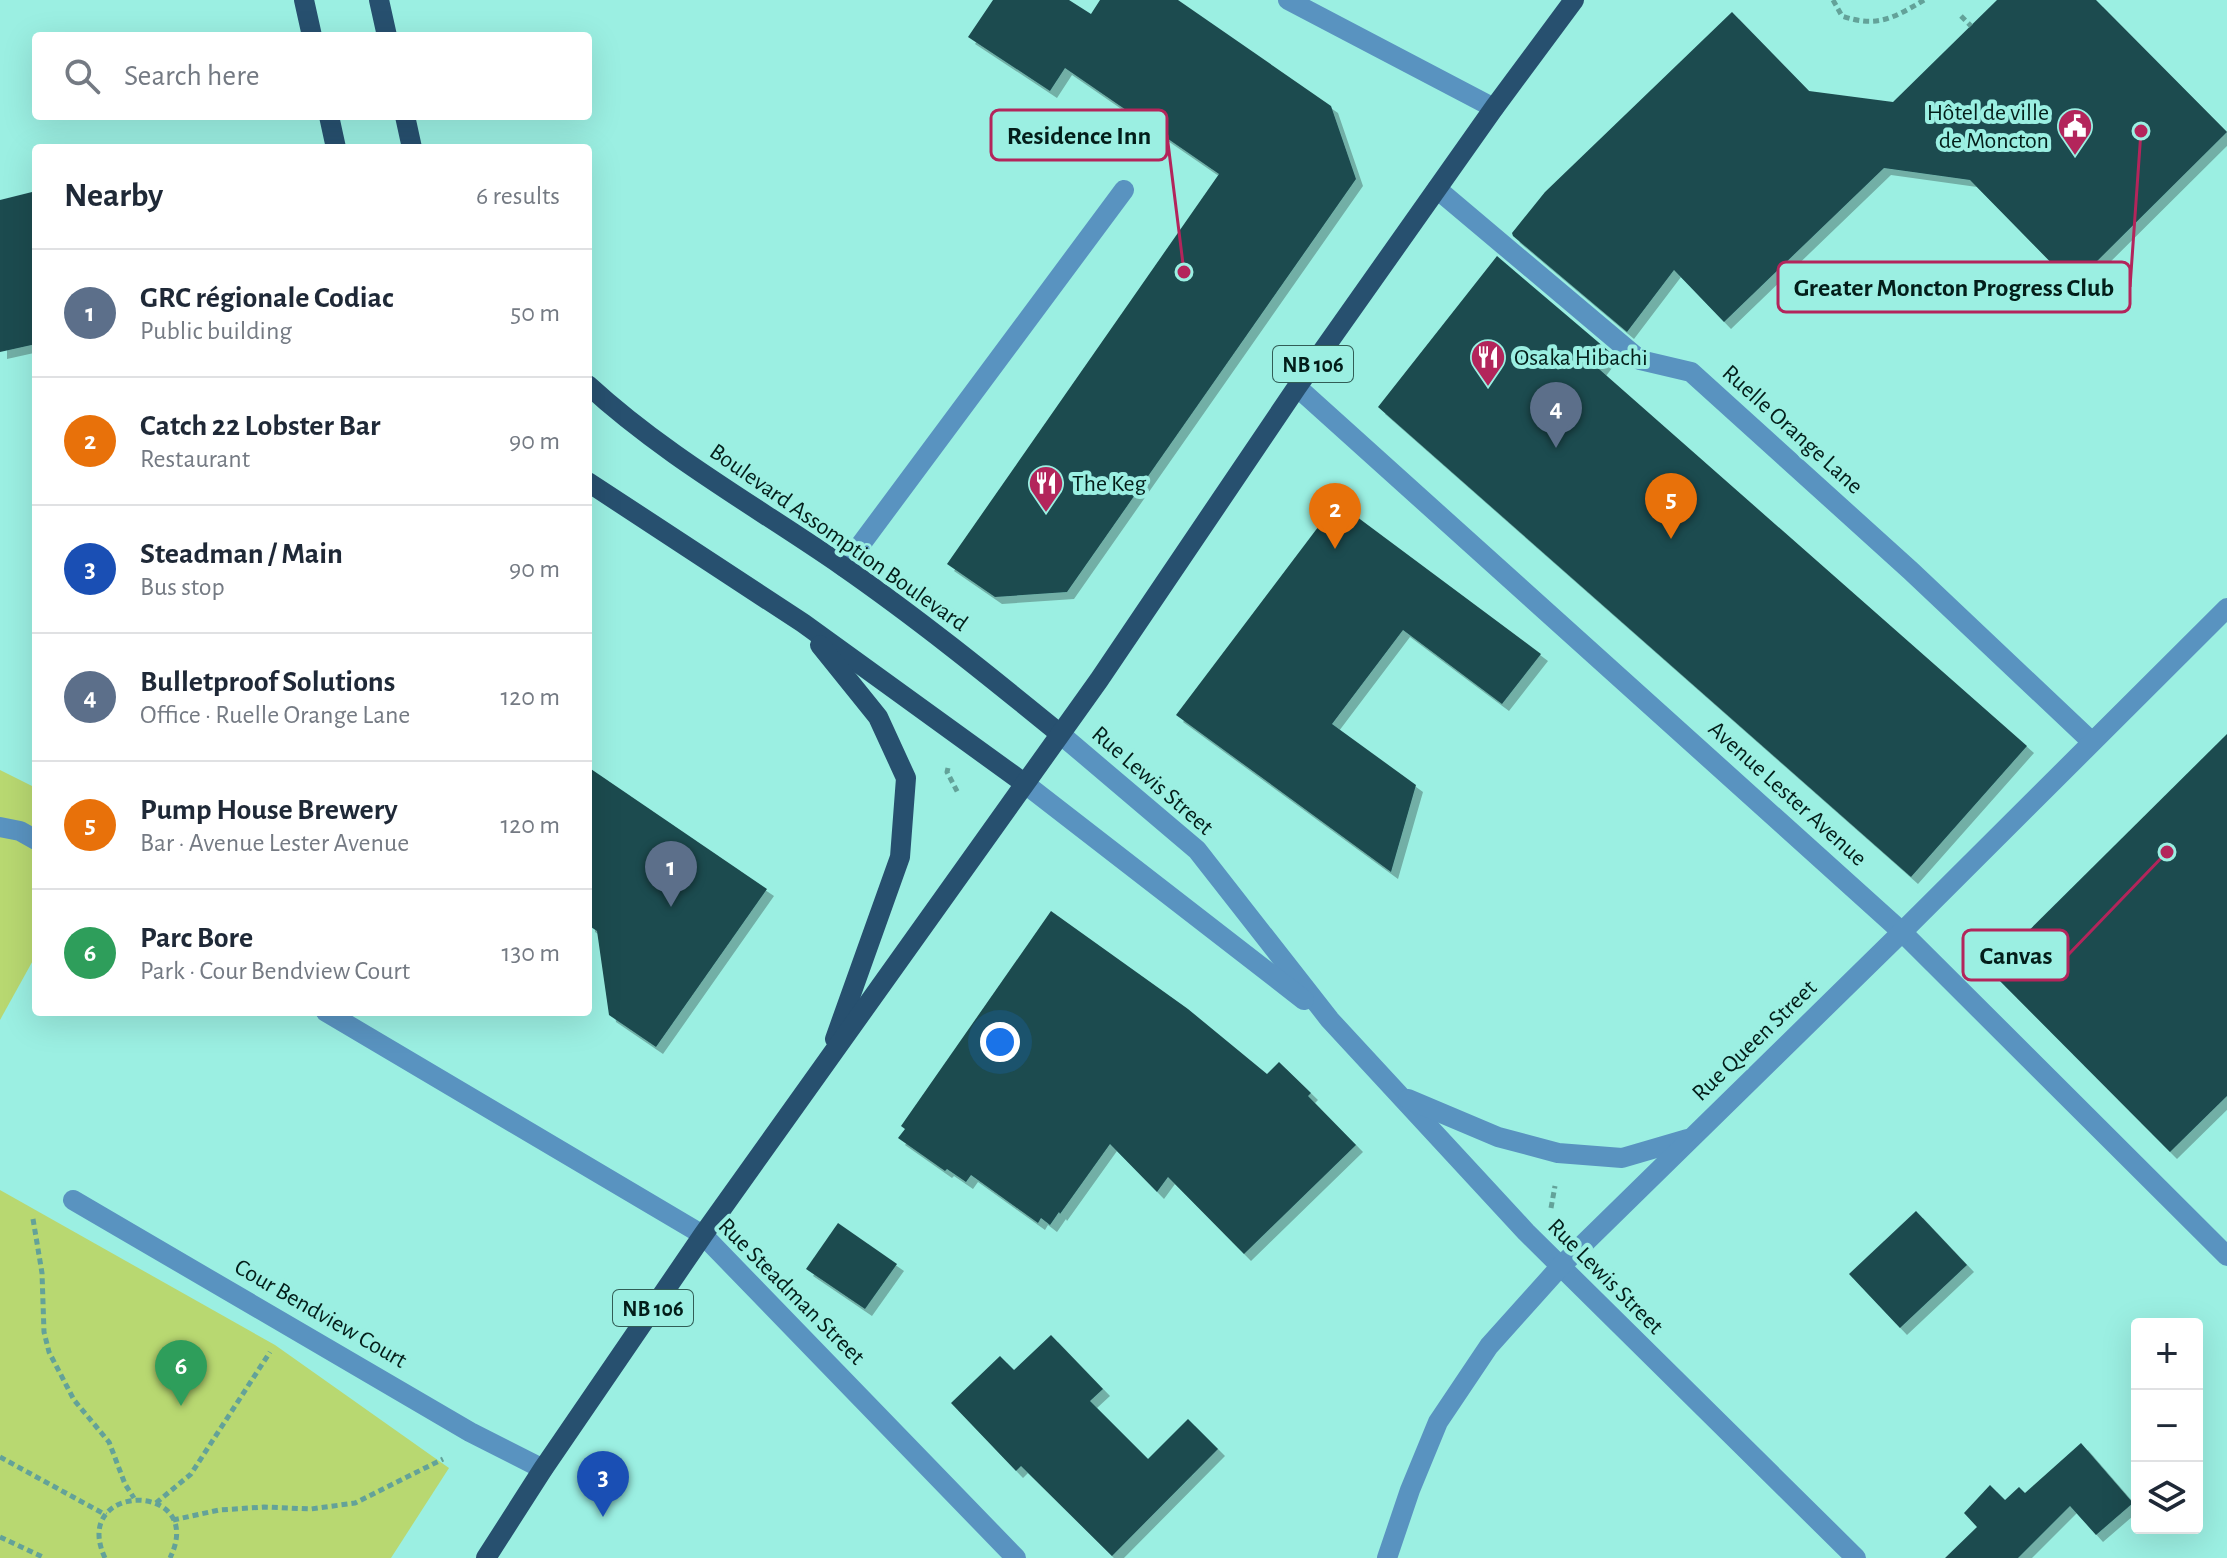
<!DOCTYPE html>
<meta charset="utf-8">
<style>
body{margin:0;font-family:"Alegreya Sans",sans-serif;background:#f6f6f7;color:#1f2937}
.controls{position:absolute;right:24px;bottom:24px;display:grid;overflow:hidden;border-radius:8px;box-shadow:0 8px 32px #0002}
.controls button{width:72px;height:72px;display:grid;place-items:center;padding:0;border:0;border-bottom:2px solid #e0e1e3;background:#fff;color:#1f2937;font:40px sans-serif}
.you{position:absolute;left:1000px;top:1042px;width:28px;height:28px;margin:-20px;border:6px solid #fff;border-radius:50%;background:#1a73e8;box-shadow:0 0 0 12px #1a73e833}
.badge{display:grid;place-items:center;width:52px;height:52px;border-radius:50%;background:#b3255b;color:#fff;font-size:26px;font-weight:700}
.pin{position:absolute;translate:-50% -66px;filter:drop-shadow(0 2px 4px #0008)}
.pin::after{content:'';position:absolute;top:42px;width:28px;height:24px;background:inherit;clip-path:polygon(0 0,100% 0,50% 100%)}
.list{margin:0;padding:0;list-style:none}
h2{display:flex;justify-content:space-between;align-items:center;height:104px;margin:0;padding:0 32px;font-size:34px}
h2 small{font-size:26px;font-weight:400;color:#747a83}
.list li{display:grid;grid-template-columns:52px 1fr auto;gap:24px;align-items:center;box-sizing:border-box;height:128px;padding:0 32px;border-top:2px solid #e0e1e3}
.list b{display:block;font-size:30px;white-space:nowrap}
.list p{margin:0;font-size:26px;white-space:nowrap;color:#747a83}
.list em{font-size:26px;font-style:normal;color:#747a83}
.icon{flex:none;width:44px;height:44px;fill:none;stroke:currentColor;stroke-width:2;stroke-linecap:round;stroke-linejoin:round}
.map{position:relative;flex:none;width:2227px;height:1558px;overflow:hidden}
.search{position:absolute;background:#fff;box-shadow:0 8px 32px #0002;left:32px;top:32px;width:560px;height:88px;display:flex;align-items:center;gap:20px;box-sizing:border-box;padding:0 28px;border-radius:8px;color:#747a83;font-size:30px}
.panel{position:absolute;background:#fff;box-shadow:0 8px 32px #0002;left:32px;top:144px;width:560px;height:872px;border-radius:8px}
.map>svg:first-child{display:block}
.green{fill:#b8d871}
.building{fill:#1d4b50;filter:url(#shadow)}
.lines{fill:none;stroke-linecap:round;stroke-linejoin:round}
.path{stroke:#63a299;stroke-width:5;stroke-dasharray:6 4;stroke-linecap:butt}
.service{stroke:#5993c0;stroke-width:20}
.minor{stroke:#5993c0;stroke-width:20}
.primary{stroke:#27506f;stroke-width:20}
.labels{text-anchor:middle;stroke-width:8;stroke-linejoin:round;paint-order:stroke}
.shield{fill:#9befe2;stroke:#315d56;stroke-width:2}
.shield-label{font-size:22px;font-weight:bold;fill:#031e1a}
.poi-label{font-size:24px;fill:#031e1a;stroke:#9befe2;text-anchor:start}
.street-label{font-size:24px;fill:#031e1a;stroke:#9befe2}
.leader{fill:none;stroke:#b3255b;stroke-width:3}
.callout-dot{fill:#b3255b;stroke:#9befe2;stroke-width:3}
.callout{fill:#9befe2;stroke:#b3255b;stroke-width:3}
.callout-label{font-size:26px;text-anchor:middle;font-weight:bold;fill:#031e1a}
</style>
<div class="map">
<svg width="2227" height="1558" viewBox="0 0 2227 1558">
<defs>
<filter id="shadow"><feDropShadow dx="7" dy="7" stdDeviation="0" flood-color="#0004"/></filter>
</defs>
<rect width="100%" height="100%" fill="#9befe2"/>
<g class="green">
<polygon points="0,770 36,788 36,955 0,1020"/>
<polygon points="0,1190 275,1345 449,1468 391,1558 0,1558"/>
</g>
<g class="building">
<polygon points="993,0 1069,0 1091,14 1100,0 1178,0 1331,106 1356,179 1067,592 995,597 947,564 1219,174 1065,68 1050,91 968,37"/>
<polygon points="1997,0 2096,0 2227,132 2073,285 1970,180 1884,168 1724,322 1674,270 1627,332 1513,236 1512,233 1545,192 1732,12 1809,91 1893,102"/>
<polygon points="36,191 36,344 0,352 0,200"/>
<polygon points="1497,256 1611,353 1599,369 2027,746 1911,877 1378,407"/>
<polygon points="1337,502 1541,654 1502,704 1403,630 1332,724 1416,785 1391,872 1176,715"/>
<polygon points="2227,734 2227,1096 2170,1152 1989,970"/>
<polygon points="588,767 767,889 656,1047 609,1015 597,931 588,925"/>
<polygon points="1051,911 1188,1009 1267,1074 1279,1062 1311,1093 1308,1096 1356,1145 1244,1254 1168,1177 1157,1192 1110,1144 1060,1214 1059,1212 1050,1225 1041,1218 1038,1223 971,1175 966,1182 947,1169 945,1171 898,1138 905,1129 901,1126"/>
<polygon points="1916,1211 1967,1265 1900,1328 1849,1274"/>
<polygon points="838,1223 897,1264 865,1309 806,1269"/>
<polygon points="1051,1335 1103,1389 1090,1401 1148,1459 1188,1419 1218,1449 1112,1556 1021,1466 1016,1471 951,1403 1000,1356 1014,1370"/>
<polygon points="2081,1443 2133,1503 2096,1535 2070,1506 2018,1558 1945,1558 1977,1527 1964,1513 1990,1485 2005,1500 2019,1487 2025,1493"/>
</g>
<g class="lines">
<g class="path">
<path d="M 1833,0 L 1842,16 C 1877,28 1894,18 1924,0"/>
<polyline points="1961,16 1971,26"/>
<polyline points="948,768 947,772 958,793"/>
<polyline points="1551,1208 1555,1186"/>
<polyline points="33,1219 42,1273 44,1332 49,1352 74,1400 109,1442 125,1484 134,1498"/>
<polyline points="0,1457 106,1515"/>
<polyline points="156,1503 191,1474 270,1352"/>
<polyline points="173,1520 219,1510 264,1507 311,1509 355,1503 443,1459"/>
<polyline points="0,1537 45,1558"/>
<path d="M 105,1558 C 69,1481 208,1481 170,1558"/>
</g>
<polyline class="service" points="844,567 1124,190"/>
<g class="minor">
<polyline points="1288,0 1494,108"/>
<polyline points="1437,189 1640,360 1691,372 1911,571 2092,742"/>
<polyline points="1297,387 1902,932 2227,1256"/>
<polyline points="1059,733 1197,850 1330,1020 1526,1232 1856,1558"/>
<polyline points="1024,783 1304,1000"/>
<polyline points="0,827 20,831 36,840"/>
<polyline points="326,1012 703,1235 1016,1558"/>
<polyline points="1408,1099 1498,1137 1558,1153 1622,1158 1687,1139"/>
<polyline points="73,1200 470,1432 543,1469"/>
<polyline points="1387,1558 1410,1490 1438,1422 1489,1346 1559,1268 1902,932 2227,608"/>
</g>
<g class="primary">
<polyline points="304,0 312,36"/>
<polyline points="379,0 387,36"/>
<polyline points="329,116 336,148"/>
<polyline points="405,116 412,148"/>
<path d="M 588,385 C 664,455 757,507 841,565 C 916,617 988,675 1059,733"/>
<polyline points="588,482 803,623 1024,783"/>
<polyline points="820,645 878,717 906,778 900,857 835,1039"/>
<polyline points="486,1558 543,1469 703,1235 1099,680 1297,387 1494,108 1574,0"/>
</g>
</g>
<defs>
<g id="civic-pin" transform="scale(1.8)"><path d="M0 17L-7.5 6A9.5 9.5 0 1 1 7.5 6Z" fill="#b3255b" stroke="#9befe2"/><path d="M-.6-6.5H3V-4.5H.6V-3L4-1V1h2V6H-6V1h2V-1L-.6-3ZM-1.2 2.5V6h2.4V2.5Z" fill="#fff"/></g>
<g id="restaurant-pin" transform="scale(1.8)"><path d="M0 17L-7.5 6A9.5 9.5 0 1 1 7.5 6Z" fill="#b3255b" stroke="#9befe2"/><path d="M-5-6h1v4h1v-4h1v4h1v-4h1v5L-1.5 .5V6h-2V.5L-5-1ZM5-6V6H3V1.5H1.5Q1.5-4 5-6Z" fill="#fff"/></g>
</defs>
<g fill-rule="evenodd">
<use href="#civic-pin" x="2075" y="126"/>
<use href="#restaurant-pin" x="1488" y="357"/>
<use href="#restaurant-pin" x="1046" y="483"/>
</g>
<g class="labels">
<g class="shield">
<rect x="1273" y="346" width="80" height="36" rx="6"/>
<rect x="613" y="1290" width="80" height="36" rx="6"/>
</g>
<g class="shield-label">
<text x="1313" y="372">NB 106</text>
<text x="653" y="1316">NB 106</text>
</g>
<g class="poi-label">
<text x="2049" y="120" text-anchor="end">Hôtel de ville<tspan x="2049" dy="28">de Moncton</tspan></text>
<text x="1514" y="365">Osaka Hibachi</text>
<text x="1072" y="491">The Keg</text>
</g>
<g class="street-label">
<text transform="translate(1793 429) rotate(42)" y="8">Ruelle Orange Lane</text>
<text transform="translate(839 537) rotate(35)" y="8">Boulevard Assomption Boulevard</text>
<text transform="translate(1153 780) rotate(41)" y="8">Rue Lewis Street</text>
<text transform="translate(1788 793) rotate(42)" y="8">Avenue Lester Avenue</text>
<text transform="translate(1754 1040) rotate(-44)" y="8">Rue Queen Street</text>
<text transform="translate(1606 1276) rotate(45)" y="8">Rue Lewis Street</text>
<text transform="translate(792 1291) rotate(45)" y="8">Rue Steadman Street</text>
<text transform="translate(321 1313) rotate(30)" y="8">Cour Bendview Court</text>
</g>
</g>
<path class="leader" d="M1184 272L1167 135M2141 131L2130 287M2167 852L2068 955"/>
<g class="callout-dot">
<circle cx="1184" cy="272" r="8"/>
<circle cx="2141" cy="131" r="8"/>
<circle cx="2167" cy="852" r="8"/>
</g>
<g class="callout">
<rect x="991" y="110" width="176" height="50" rx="8"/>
<rect x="1778" y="262" width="352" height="50" rx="8"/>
<rect x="1963" y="930" width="105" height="50" rx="8"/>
</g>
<g class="callout-label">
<text x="1079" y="144">Residence Inn</text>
<text x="1954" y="296">Greater Moncton Progress Club</text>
<text x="2016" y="964">Canvas</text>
</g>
</svg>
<div class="controls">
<button>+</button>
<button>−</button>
<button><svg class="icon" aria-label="layers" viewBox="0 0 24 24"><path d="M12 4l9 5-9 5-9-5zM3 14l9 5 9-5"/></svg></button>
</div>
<div class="you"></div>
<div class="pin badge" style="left:671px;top:907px;background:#5c6f8a">1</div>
<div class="pin badge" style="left:1335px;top:549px;background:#e8710a">2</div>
<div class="pin badge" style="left:603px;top:1517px;background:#1a4fb4">3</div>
<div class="pin badge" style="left:1556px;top:448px;background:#5c6f8a">4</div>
<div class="pin badge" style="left:1671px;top:539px;background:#e8710a">5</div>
<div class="pin badge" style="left:181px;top:1406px;background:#2e9e5b">6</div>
<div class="search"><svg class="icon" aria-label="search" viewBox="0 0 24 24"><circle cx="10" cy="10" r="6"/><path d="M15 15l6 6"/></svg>Search here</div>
<section class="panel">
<h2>Nearby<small>6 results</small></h2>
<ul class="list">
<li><span class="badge" style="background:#5c6f8a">1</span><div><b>GRC régionale Codiac</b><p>Public building</p></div><em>50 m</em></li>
<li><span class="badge" style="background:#e8710a">2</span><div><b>Catch 22 Lobster Bar</b><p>Restaurant</p></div><em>90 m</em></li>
<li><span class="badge" style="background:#1a4fb4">3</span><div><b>Steadman / Main</b><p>Bus stop</p></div><em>90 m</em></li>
<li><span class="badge" style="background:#5c6f8a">4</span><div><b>Bulletproof Solutions</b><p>Office · Ruelle Orange Lane</p></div><em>120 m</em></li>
<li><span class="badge" style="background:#e8710a">5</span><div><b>Pump House Brewery</b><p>Bar · Avenue Lester Avenue</p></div><em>120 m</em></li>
<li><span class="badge" style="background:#2e9e5b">6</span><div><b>Parc Bore</b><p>Park · Cour Bendview Court</p></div><em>130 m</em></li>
</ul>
</section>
</div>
